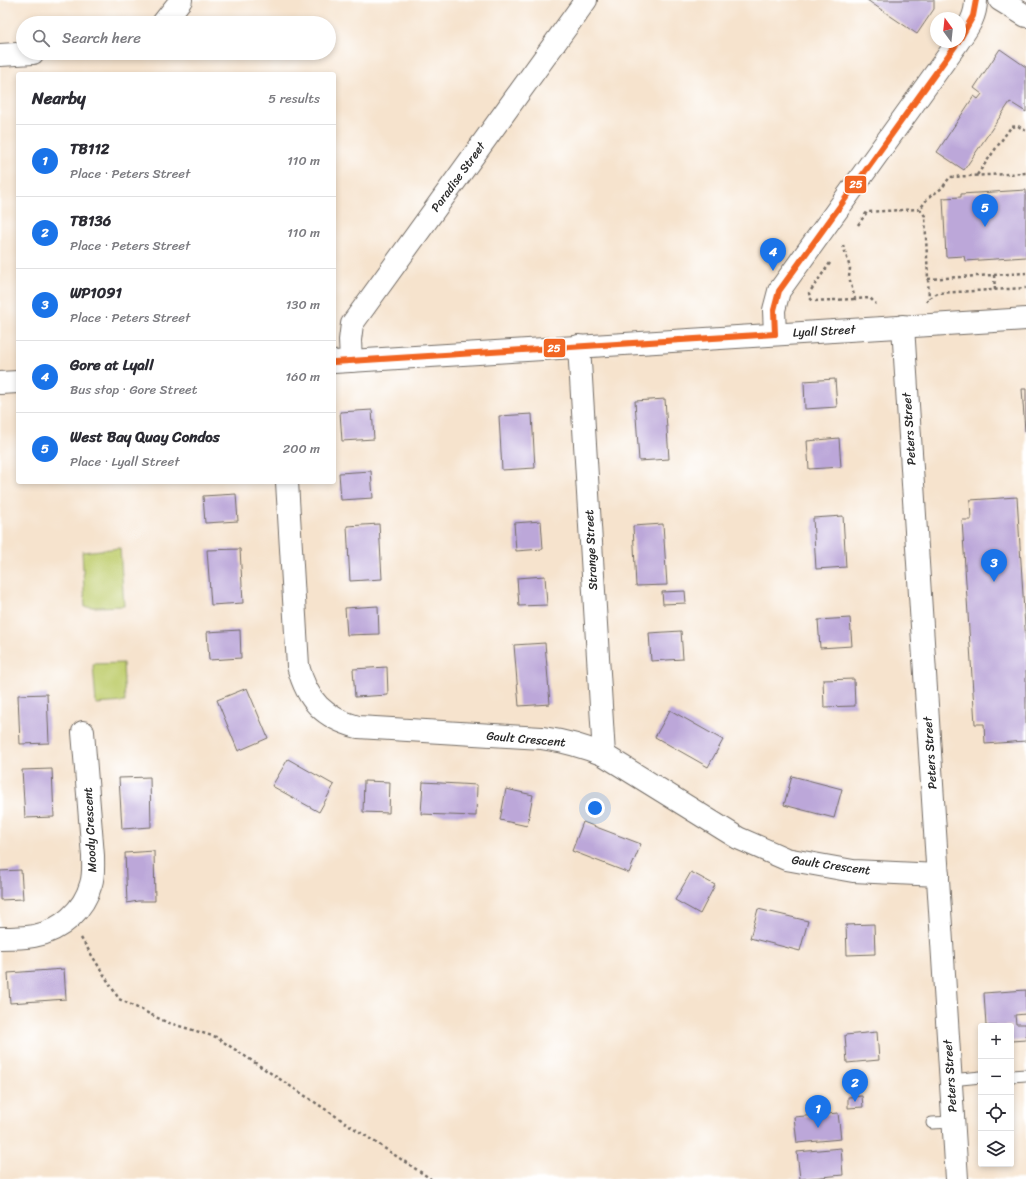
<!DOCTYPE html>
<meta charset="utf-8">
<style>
body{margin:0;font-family:Sriracha,sans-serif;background:#f2f2f3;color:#2b2b33}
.controls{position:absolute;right:12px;bottom:12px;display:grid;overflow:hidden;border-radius:4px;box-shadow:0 2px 6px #0003}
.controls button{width:36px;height:36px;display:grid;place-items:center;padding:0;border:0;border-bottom:1px solid #e1e1e2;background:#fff;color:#2b2b33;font:20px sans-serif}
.compass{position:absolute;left:930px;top:12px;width:36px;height:36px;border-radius:50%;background:#fff;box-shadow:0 2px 6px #0003;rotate:345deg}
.you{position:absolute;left:595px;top:808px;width:14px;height:14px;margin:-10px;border:3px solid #fff;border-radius:50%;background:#1a73e8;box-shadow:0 0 0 6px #1a73e833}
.badge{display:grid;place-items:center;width:26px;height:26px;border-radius:50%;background:#1a73e8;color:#fff;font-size:13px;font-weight:700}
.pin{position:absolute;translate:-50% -33px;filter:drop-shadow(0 1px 2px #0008)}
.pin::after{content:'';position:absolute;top:21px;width:14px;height:12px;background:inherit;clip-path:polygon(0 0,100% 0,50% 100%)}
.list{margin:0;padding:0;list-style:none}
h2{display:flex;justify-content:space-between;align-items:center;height:52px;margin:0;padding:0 16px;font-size:17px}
h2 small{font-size:13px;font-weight:400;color:#7c7c81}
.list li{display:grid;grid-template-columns:26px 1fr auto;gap:12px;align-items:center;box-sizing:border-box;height:72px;padding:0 16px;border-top:1px solid #e1e1e2}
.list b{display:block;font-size:15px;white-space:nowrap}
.list p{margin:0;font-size:13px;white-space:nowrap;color:#7c7c81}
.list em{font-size:13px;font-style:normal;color:#7c7c81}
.icon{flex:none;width:22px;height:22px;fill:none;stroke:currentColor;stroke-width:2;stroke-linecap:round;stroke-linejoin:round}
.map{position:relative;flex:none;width:1026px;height:1179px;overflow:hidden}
.search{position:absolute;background:#fff;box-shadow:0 2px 6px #0003;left:16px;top:16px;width:320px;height:44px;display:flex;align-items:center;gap:10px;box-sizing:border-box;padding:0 14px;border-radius:22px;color:#7c7c81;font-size:15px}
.panel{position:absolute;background:#fff;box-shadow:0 2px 6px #0003;left:16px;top:72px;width:320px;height:412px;border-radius:4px}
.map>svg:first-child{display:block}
.green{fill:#c1cf71;stroke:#767d4e}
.building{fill:#bca7d9}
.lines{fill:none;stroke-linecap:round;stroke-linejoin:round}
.service-casing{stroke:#726b64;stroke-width:13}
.minor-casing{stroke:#726b64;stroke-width:24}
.path{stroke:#726b64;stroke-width:2.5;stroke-dasharray:3 3;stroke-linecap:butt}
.service{stroke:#fff;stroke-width:11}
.minor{stroke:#fff;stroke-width:22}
.bus-1-casing{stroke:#fff;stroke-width:9}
.bus-1{stroke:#f26522;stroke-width:6}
.labels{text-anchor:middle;stroke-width:3;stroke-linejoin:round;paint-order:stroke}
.street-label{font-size:12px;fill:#2b2b2b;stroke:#fff}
.line-badge{stroke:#fff;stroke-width:1.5}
.badge-label{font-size:11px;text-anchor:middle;font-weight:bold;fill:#fff}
</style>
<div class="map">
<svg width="1026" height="1179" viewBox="0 0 1026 1179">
<rect width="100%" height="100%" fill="#fff"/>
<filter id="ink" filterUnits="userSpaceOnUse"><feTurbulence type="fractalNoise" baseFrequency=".025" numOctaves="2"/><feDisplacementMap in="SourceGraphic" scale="8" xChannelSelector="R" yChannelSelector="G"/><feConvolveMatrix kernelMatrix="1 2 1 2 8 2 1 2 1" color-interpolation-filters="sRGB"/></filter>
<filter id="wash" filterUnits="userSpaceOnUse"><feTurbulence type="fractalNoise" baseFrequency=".012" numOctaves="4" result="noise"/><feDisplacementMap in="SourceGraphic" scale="16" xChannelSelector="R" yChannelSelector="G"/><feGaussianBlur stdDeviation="0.9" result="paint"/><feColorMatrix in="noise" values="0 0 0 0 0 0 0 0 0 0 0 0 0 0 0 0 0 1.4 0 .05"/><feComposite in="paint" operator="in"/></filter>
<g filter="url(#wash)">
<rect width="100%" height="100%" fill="#f6e3cd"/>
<g class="green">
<polygon points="120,548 124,606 97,607 85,607 82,552"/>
<polygon points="123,663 125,702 96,704 93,664"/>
</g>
<g id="blocks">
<g class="building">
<polygon points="867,0 934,0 934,9 917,34"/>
<polygon points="1000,49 1026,67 1026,112 1010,102 964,170 937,152 974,96 978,99 982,94 974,88"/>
<polygon points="1026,190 1026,257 965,261 964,256 946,257 943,198 961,197 961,194"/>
<polygon points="835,379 837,407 805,409 804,381"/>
<polygon points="1022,389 1026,389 1026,431 1025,431"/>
<polygon points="665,399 669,459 639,461 635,401"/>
<polygon points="372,410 374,439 342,441 340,412"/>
<polygon points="532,414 535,468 502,470 499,416"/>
<polygon points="839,438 841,467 809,469 807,441"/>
<polygon points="371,471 373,498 341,500 339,473"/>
<polygon points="236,494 238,521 205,523 203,496"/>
<polygon points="1017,497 1026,643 1026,741 985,744 984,724 975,724 962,520 971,520 970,500"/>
<polygon points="843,516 846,567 816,569 813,518"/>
<polygon points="541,521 543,549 516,551 514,523"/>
<polygon points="379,524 382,579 350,581 347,526"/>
<polygon points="663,524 667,585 636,586 633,526"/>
<polygon points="240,549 243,603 211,605 207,550"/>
<polygon points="545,576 547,605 519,606 517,578"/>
<polygon points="685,591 686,603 663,604 662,592"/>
<polygon points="378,606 379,634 347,635 345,608"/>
<polygon points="850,618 852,646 820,648 818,620"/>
<polygon points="240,630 241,658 209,660 207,632"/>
<polygon points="681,631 683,659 651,661 649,633"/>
<polygon points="545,643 550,704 519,706 514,645"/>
<polygon points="387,667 388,695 355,697 353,669"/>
<polygon points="854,679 855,706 824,707 823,680"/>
<polygon points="247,688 268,738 238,751 217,700"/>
<polygon points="47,694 49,743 20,744 18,695"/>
<polygon points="670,710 723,740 708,767 655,737"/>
<polygon points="288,759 334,785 319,812 272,786"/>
<polygon points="52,769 54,817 25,818 22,770"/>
<polygon points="792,776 842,789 834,818 784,805"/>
<polygon points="150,777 151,827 122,829 119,778"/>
<polygon points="364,781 390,782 389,813 363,812"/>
<polygon points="423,782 477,785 476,816 421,814"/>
<polygon points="506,789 533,795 527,826 500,820"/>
<polygon points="583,822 641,844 629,873 572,851"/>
<polygon points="154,851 155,901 138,901 127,903 125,853"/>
<polygon points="21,870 23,899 0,900 0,871"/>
<polygon points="691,872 715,885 700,914 675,900"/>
<polygon points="758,909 808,921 800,951 750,938"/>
<polygon points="874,924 875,954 847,955 846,925"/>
<polygon points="64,969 66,999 10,1003 8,973"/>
<polygon points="1026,990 1026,1014 1015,1015 1016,1024 1026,1024 1026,1040 1011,1041 1011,1026 986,1026 984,993"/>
<polygon points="877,1032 879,1060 847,1063 845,1035"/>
<polygon points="862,1096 863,1107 848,1108 848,1097"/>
<polygon points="838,1113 841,1139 797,1143 794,1117"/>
<polygon points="841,1148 843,1175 800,1179 797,1152"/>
</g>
</g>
</g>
<g filter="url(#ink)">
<use href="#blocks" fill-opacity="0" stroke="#726b64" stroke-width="1"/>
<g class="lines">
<g class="service-casing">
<g id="service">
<polyline points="1011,1076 1026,1075"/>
<polyline points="951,1080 981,1077"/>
<polyline points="932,1123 953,1122"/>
</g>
</g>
<g class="minor-casing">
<g id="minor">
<polyline points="1000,0 1026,16"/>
<polyline points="163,23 181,0"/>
<path d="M 960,39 C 969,26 976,16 976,0"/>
<polyline points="0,55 33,53"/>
<polyline points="903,326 957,1179"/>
<polyline points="775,334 774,310 779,291 958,42"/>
<polyline points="579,346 604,755"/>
<polyline points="351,361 350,340 352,324 586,0"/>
<polyline points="334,362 1026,319"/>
<polyline points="0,383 18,382"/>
<path d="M 287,482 L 298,666 C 307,701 324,718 358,727 L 542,738 C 564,741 583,746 604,755 L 738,838 L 786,859 L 853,871 L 938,875"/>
<path d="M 0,938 C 11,938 23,938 34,936 C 61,931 84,910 91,884 C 94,875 93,865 93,856 L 83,732"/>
</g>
</g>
<g class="path">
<polyline points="977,175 1011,127 1018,126 1026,131"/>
<polyline points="920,209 925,216 929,299"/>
<polyline points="858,225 867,212 920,209 928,198 942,188 950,177 1026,173"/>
<polyline points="843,245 850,268 849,277 855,299 870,298 876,304"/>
<polyline points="830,263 809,293 810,298 813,301 855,299"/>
<polyline points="994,275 995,290"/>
<polyline points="928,279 1026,273"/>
<polyline points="926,302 929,298 938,293 1026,288"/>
<polyline points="81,938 119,999 166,1022 216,1037 431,1179"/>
</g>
<use href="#service" class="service"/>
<use href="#minor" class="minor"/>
<g class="bus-1-casing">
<g id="bus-1">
<polyline points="960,39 973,16 976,0"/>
<polyline points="775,334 774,310 779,291 958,42"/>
<polyline points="334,362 775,334"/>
</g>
</g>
<use href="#bus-1" class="bus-1"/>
</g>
</g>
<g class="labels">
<g class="street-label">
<text transform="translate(458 177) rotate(-54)" y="4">Paradise Street</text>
<text transform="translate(824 331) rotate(-3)" y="4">Lyall Street</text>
<text transform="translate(909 429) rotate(-94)" y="4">Peters Street</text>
<text transform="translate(591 550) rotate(-93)" y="4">Strange Street</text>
<text transform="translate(526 739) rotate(5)" y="4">Gault Crescent</text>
<text transform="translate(930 753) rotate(-94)" y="4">Peters Street</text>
<text transform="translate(90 830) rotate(-93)" y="4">Moody Crescent</text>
<text transform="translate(831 865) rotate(8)" y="4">Gault Crescent</text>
<text transform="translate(950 1076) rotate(-94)" y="4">Peters Street</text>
</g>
</g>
<g class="line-badge">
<rect x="844" y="175" width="23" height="19" rx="4" fill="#f26522"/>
<rect x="543" y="338" width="23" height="20" rx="4" fill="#f26522"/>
</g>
<g class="badge-label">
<text x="856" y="188">25</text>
<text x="554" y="352">25</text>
</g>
</svg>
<div class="controls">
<button>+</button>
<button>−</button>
<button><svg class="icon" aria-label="locate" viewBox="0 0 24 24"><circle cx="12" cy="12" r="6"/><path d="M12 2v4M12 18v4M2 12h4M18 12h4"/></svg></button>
<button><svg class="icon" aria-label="layers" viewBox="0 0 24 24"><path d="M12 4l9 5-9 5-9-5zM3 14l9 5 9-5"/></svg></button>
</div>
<svg class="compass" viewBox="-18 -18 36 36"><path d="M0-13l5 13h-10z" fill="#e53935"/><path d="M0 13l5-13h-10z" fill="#7c7c81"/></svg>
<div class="you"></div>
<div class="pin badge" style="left:818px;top:1128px">1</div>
<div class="pin badge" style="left:855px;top:1102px">2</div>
<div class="pin badge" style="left:994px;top:582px">3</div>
<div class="pin badge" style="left:773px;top:271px">4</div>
<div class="pin badge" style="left:985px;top:227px">5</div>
<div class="search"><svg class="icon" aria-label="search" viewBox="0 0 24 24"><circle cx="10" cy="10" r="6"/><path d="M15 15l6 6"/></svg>Search here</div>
<section class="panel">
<h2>Nearby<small>5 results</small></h2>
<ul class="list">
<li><span class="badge">1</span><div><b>TB112</b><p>Place · Peters Street</p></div><em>110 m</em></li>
<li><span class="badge">2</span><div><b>TB136</b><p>Place · Peters Street</p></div><em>110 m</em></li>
<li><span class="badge">3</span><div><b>WP1091</b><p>Place · Peters Street</p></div><em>130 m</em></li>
<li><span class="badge">4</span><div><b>Gore at Lyall</b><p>Bus stop · Gore Street</p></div><em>160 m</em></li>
<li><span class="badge">5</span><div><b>West Bay Quay Condos</b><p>Place · Lyall Street</p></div><em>200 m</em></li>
</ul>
</section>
</div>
